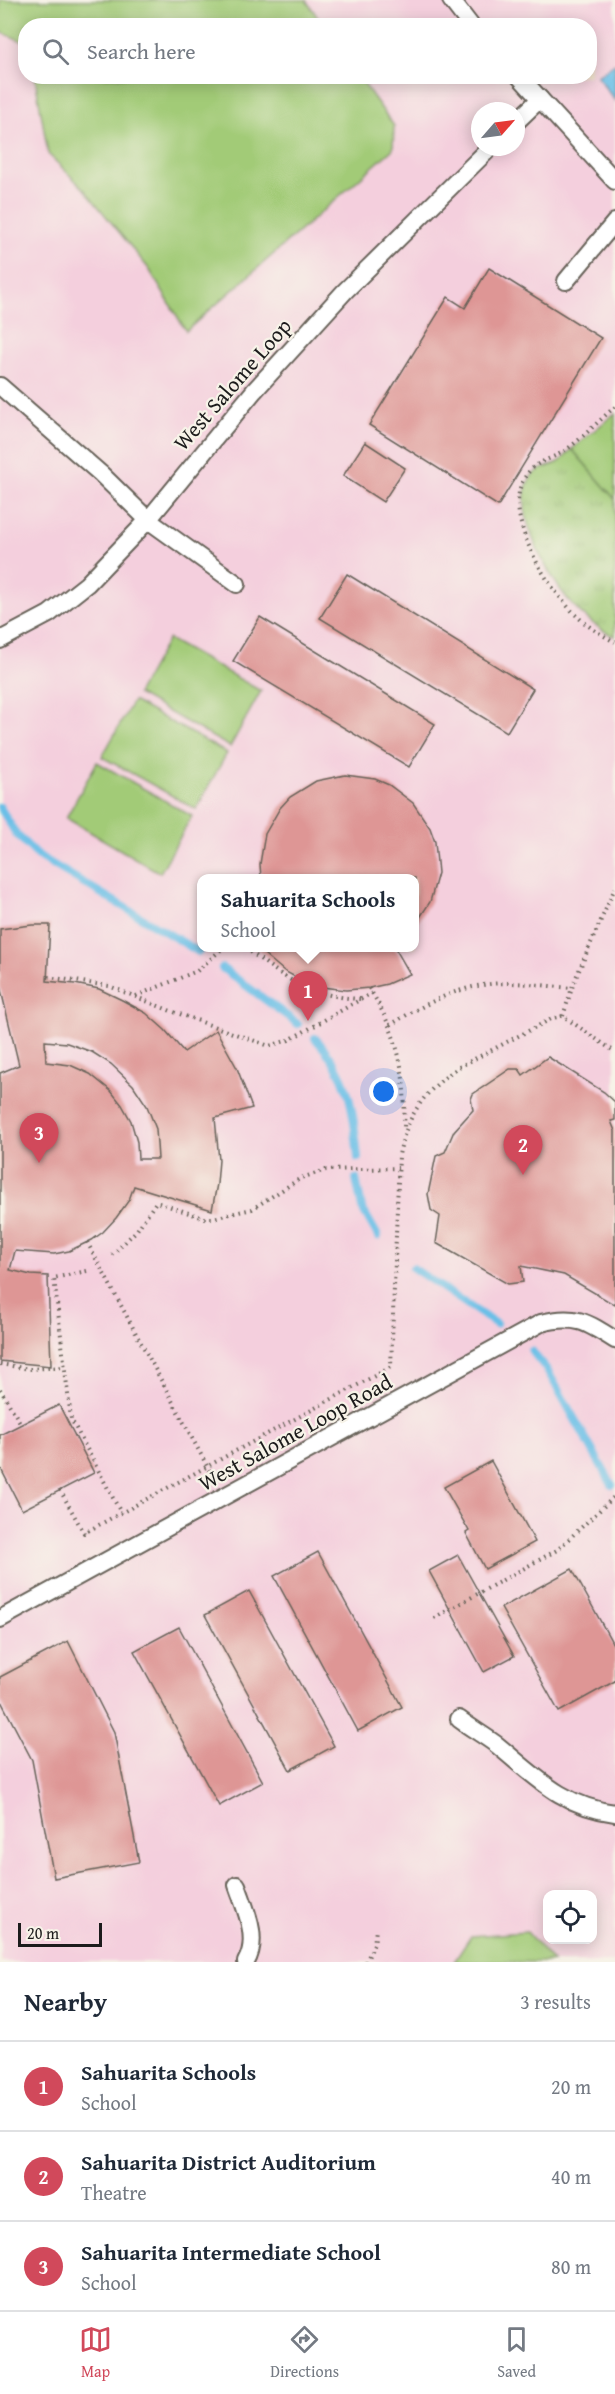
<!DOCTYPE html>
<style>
body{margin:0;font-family:"Gentium Book Plus",serif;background:#f6f6f7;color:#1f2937}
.controls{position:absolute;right:18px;bottom:18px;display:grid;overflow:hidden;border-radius:12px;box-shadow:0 3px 15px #0003}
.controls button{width:54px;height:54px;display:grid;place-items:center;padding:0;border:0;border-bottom:2px solid #e0e1e3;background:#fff;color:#1f2937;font:30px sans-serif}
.compass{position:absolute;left:471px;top:102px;width:54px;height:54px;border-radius:50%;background:#fff;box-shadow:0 3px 15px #0003;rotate:62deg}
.scale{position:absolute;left:18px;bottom:15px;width:84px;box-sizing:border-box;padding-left:6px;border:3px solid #1c1c1c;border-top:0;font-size:16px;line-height:21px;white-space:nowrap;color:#1c1c1c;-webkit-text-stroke:4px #f7f3e8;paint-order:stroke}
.you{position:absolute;left:384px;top:1092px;width:21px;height:21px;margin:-15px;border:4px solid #fff;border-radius:50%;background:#1a73e8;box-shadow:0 0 0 9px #1a73e833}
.badge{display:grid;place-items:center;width:39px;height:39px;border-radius:50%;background:#d1495b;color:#fff;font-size:20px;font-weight:700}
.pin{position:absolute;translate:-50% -50px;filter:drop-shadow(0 2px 3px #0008)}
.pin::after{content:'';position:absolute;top:32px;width:21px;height:18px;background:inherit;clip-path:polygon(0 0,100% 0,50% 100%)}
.popup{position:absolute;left:197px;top:874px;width:222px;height:78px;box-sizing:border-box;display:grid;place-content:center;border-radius:12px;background:#fff;filter:drop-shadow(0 2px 4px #0005);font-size:20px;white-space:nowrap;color:#747a83}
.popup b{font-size:22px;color:#1f2937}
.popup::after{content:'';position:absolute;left:50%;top:100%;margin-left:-12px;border:12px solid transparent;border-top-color:#fff}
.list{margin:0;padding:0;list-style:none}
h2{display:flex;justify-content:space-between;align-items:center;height:78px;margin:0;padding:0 24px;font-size:26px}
h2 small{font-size:20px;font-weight:400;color:#747a83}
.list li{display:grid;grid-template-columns:39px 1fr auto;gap:18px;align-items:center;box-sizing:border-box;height:90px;padding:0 24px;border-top:2px solid #e0e1e3}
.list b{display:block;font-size:22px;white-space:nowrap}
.list p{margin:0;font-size:20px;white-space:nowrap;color:#747a83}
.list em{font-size:20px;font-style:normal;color:#747a83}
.icon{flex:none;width:33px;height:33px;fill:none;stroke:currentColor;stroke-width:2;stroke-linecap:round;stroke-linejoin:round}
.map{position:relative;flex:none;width:615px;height:1962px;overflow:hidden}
.search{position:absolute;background:#fff;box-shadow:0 3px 15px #0003;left:18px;right:18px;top:18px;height:66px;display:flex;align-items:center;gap:15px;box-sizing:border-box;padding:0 21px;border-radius:24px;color:#747a83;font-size:22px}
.sheet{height:348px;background:#fff}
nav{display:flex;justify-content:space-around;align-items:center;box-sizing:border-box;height:84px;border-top:2px solid #e0e1e3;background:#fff;font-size:16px;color:#747a83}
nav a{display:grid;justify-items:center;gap:3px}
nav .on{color:#d1495b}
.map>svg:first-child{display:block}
.built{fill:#f4cfdd;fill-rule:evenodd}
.grass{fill:url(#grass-tufts);stroke:#5f744a;stroke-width:1.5}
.green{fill:#a2cb77;stroke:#5f744a;stroke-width:1.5}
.water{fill:#6bbfe7;stroke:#446e82;stroke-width:1.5}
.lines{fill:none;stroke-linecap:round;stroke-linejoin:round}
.stream{stroke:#6bbfe7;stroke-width:8}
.building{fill:#de9695;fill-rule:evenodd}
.service-casing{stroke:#676259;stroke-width:20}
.path{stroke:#676259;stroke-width:4;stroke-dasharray:1.5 4.5;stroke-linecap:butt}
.service{stroke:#fff;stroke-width:16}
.labels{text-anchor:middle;stroke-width:4.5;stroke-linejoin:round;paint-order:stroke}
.street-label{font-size:22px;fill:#1c1c1c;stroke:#f7f3e8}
</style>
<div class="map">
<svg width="615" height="1962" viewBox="0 0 615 1962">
<defs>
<pattern id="grass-tufts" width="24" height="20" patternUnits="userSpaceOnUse" patternTransform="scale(1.5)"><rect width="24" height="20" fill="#a2cb77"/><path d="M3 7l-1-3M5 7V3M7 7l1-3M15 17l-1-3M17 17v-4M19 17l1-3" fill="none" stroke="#8bae66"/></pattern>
</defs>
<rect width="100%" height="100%" fill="#f7f3e8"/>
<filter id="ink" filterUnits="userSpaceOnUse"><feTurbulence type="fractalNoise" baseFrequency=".0167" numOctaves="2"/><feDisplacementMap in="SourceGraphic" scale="12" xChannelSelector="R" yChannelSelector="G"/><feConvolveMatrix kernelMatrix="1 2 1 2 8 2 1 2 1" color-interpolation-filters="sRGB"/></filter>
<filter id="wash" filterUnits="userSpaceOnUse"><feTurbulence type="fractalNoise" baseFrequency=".008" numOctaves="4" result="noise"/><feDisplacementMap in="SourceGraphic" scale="24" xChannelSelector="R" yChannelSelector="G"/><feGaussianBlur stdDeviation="1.35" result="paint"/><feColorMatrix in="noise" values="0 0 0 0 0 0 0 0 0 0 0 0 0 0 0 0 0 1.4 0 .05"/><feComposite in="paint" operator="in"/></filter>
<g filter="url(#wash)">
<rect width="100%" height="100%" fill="#f3e3ca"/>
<path class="built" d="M 0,0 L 615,0 L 615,1962 L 2,1962 L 0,1958 ZM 26,26 L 590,26 L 590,76 L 26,76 ZM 480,111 L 516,111 L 516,147 L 480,147 ZM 202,878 L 415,878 L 415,948 L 202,948 ZM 548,1894 L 592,1894 L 592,1940 L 548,1940 Z"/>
<path class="grass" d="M 572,449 L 615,499 L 615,637 C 598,629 584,617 571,603 C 549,578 509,509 531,477 C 538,467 549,468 559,462 C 564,458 568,453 572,449 Z"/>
<g class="green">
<polygon points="306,0 323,25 26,26 25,42 0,32 0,0"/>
<polygon points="35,77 359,77 394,126 393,149 186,331 149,269 84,189 48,154"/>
<polygon points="615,413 615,499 572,449"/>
<polygon points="168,639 261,691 230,747 137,694"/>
<polygon points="133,701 227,753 196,809 102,757"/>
<polygon points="97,762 192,816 160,873 66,818"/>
<polygon points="527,1932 553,1962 454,1962 471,1936"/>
</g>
<polygon class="water" points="615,63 615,101 597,76"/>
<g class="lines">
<g class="stream">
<polyline points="0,807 16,834 37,855 199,952"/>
<polyline points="222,968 298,1024"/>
<path d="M 315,1038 C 351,1077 353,1109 358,1158"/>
<polyline points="356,1179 362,1208 378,1236"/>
<polyline points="413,1268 496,1324"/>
<polyline points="532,1351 547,1370 612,1485"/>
</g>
</g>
<g id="blocks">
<g class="building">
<polygon points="489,268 601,338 498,506 369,425 448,297 465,308"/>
<polygon points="365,442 405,468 383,502 343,476"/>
<polygon points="347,574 533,689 507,732 320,618"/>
<polygon points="260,617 435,724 409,767 233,661"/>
<polygon points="345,775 375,779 389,785 413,803 430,828 435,842 438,873 430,902 415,925 415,878 261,878 260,864 265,834 280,808 290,797 316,781"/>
<path d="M 32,925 L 50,925 L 47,981 L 75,984 L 99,989 L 122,1000 L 146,1013 L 165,1030 L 184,1052 L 216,1030 L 237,1068 L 252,1108 L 215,1118 L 219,1160 L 217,1184 L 212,1210 L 134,1186 L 129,1200 L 116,1218 L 103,1232 L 92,1240 L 69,1251 L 54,1254 L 15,1251 L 10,1270 L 31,1275 L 48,1276 L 51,1366 L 0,1361 L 0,1073 L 19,1065 L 0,986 L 0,929 ZM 45,1041 L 67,1043 L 92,1052 L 111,1064 L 133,1085 L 147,1106 L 156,1129 L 158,1159 L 138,1159 L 137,1142 L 131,1121 L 122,1105 L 111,1091 L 90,1074 L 70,1065 L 46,1062 Z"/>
<polygon points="257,948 395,948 410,974 387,984 369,988 346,990 322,987 301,980 284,971"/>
<polygon points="548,1057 604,1092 615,1102 615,1120 611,1121 615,1131 615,1305 564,1275 521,1266 523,1282 508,1284 436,1243 440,1216 431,1210 428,1194 436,1156 445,1152 454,1131 473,1110 471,1099 473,1094 510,1069 519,1069 523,1075"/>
<polygon points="59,1405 94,1473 22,1510 0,1467 0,1435"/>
<polygon points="491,1461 535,1542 485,1569 466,1533 469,1531 444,1487"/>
<polygon points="318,1552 402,1707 358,1731 274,1576"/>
<polygon points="458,1555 514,1656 484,1672 429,1571"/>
<polygon points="572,1569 615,1648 615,1681 559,1712 501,1608"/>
<polygon points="249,1591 334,1746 290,1770 205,1615"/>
<polygon points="179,1627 263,1782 219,1806 134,1651"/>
<polygon points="68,1641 114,1732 139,1862 54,1878 32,1760 0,1699 0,1677"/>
</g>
</g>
</g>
<g filter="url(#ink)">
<use href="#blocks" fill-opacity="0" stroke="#676259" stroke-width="1.5"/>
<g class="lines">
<g class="service-casing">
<g id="service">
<polyline points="451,0 471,26"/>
<polyline points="519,76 615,181"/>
<polyline points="516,122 540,99"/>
<polyline points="566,281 615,222"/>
<polyline points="0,386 101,474 148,520 237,584"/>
<polyline points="0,640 49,614 87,584 148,520 254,391 345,291 491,147"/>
<path d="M 0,1619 L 541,1323 C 575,1314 587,1322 615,1340"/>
<path d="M 459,1719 C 471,1728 485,1736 497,1745 C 535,1776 563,1807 615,1813"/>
<path d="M 237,1885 C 245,1909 260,1938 246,1962"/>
</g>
</g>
<g class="path">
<path d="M 615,407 C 598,421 581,440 563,452 C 549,460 534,462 525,477 C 500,515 549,590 577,616 C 588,627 602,635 615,642"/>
<path d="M 246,948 C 284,979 310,996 360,999"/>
<polyline points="48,977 109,986 171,1011 269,1046 289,1040 372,993"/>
<path d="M 369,988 C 398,1034 407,1073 404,1127"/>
<polyline points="136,996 197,971 223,948"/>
<polyline points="563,1016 574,982 615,888"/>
<path d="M 390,1025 C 418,1008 450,990 483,985 C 512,980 543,986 572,988"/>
<polyline points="87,1242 213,1477"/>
<polyline points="112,1255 137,1230 156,1202 204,1218 213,1218 252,1209 301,1178 326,1170 398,1168"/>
<polyline points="87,1271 54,1278 71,1419 121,1513"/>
<polyline points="0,1364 29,1369 65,1367"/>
<polyline points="0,1389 21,1424"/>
<path d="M 60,1490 L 84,1533 L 391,1367 L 399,1155 C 407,1115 425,1090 459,1067 L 553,1018 L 563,1016 L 615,1052"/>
<polyline points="434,1618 557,1550 615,1496"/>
<polyline points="366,1962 374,1944 376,1930"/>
</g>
<use href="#service" class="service"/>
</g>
</g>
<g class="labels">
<g class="street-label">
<text transform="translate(232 384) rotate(-49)" y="8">West Salome Loop</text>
<text transform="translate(295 1432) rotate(-29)" y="8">West Salome Loop Road</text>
</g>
</g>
</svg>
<div class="controls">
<button><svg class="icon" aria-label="locate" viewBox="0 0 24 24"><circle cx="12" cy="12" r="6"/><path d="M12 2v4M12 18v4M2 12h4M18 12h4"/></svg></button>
</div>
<svg class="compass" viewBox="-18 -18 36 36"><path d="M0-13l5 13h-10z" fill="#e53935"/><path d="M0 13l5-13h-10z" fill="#747a83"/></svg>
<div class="scale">20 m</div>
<div class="you"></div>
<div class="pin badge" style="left:308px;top:1021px">1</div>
<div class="popup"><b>Sahuarita Schools</b>School</div>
<div class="pin badge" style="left:523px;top:1175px">2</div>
<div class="pin badge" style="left:39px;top:1163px">3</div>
<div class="search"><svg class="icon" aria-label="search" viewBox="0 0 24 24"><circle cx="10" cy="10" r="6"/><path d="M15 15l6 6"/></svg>Search here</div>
</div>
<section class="sheet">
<h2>Nearby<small>3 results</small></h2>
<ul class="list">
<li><span class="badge">1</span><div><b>Sahuarita Schools</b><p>School</p></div><em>20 m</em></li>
<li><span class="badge">2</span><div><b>Sahuarita District Auditorium</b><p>Theatre</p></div><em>40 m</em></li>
<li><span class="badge">3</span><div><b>Sahuarita Intermediate School</b><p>School</p></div><em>80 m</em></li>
</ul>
</section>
<nav>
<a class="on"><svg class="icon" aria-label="map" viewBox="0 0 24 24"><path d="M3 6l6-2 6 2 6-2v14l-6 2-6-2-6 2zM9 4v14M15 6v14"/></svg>Map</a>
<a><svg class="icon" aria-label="directions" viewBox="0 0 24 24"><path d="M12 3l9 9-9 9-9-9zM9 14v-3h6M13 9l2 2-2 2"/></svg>Directions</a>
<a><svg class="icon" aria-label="saved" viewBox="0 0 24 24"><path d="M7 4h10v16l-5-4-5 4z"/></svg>Saved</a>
</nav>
